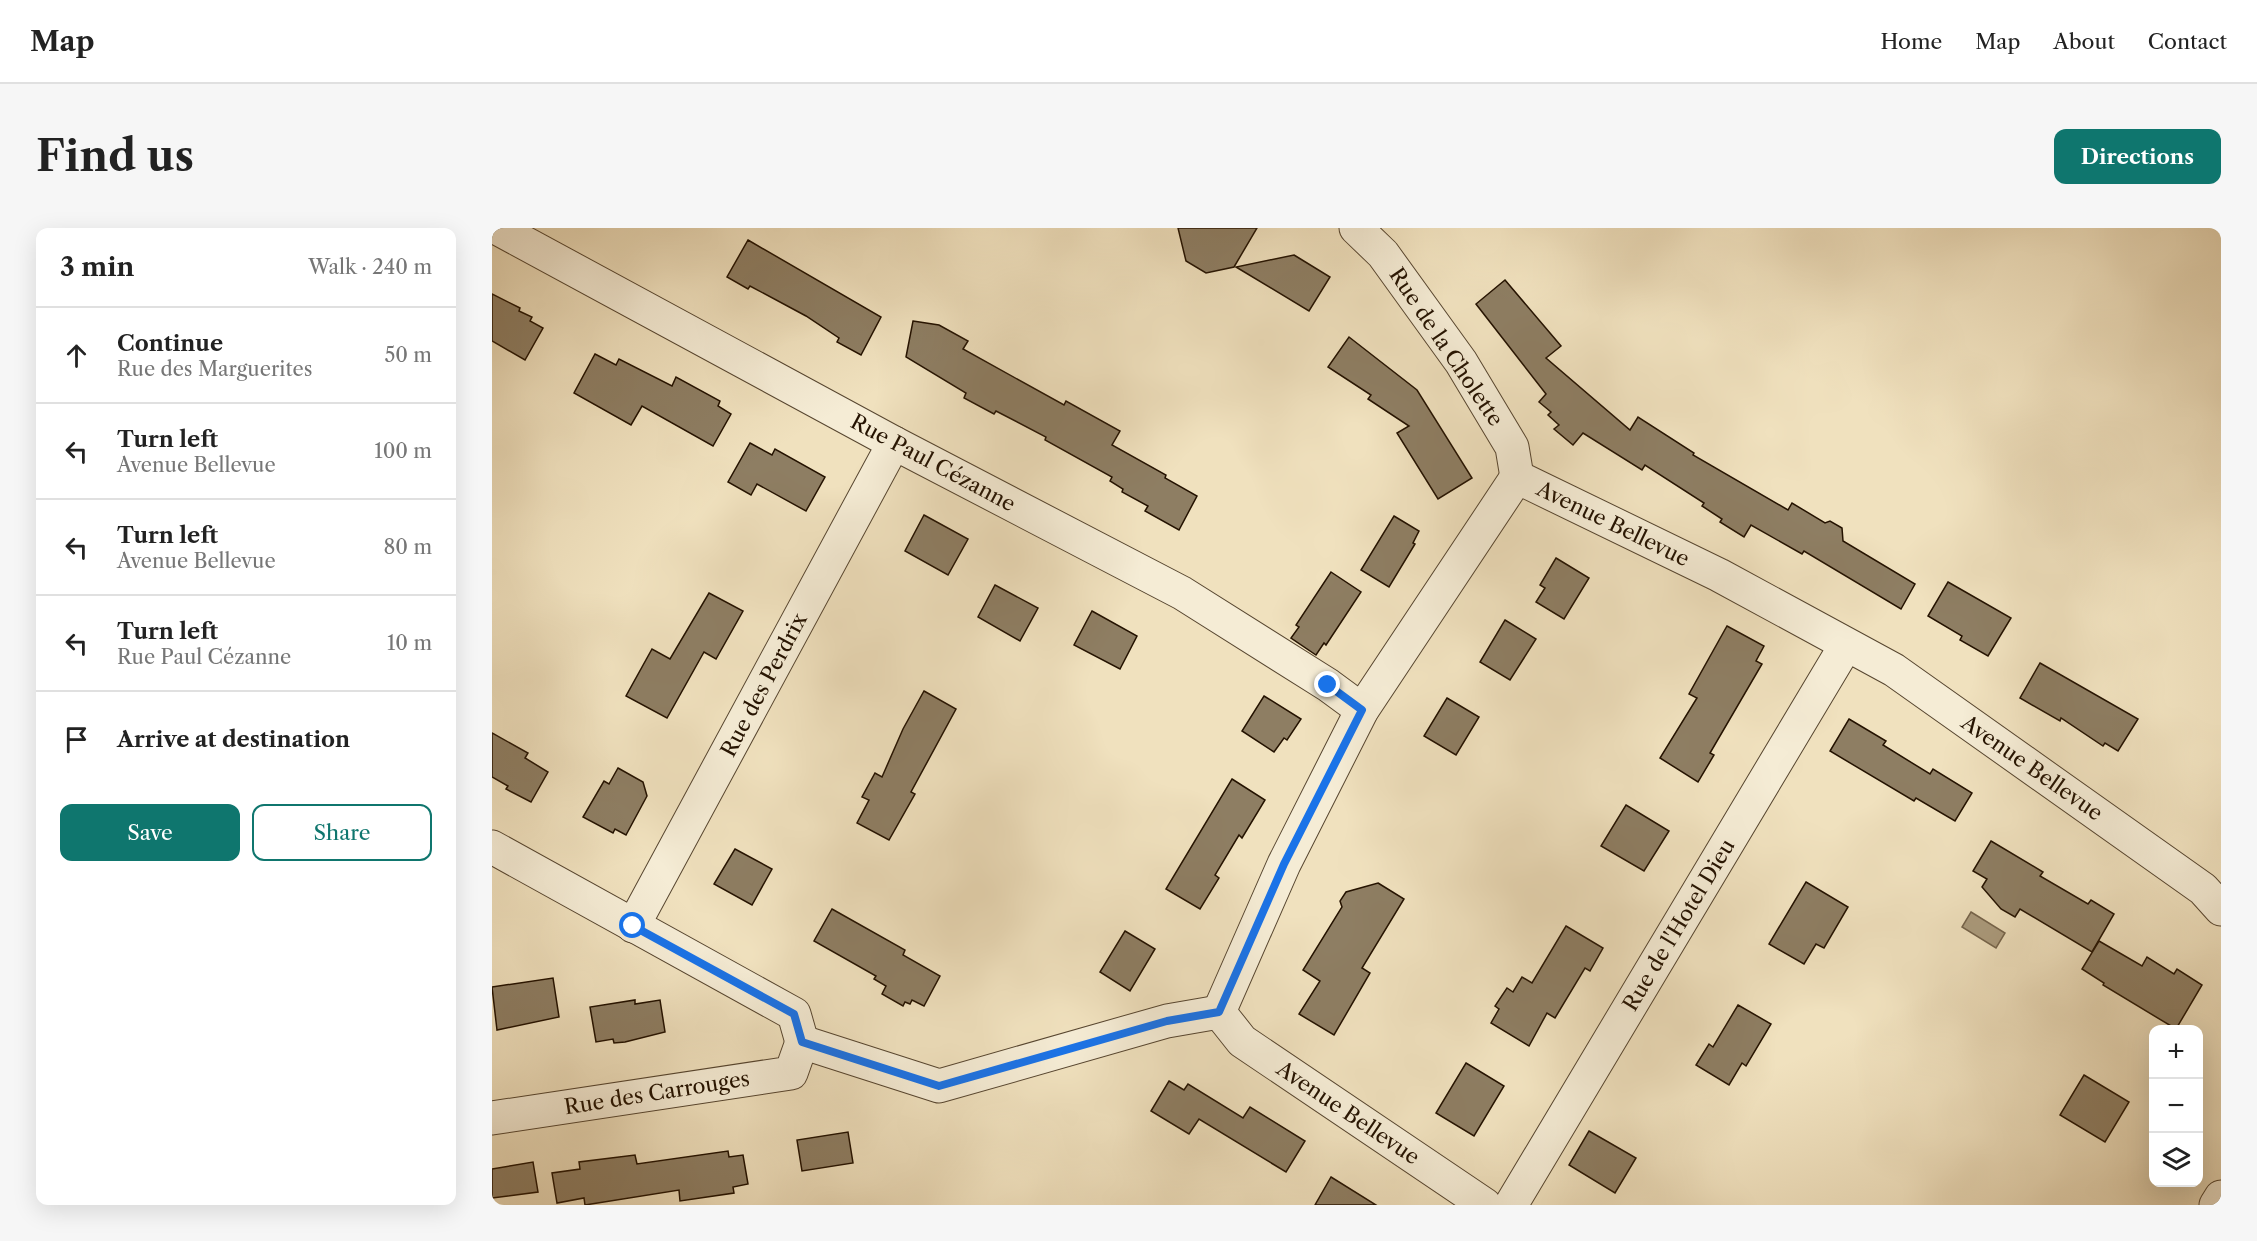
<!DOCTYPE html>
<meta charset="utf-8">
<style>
body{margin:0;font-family:"Libre Caslon Text",serif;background:#f6f6f6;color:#222}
.controls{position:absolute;right:18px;bottom:18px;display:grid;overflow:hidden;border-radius:12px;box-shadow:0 6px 24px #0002}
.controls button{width:54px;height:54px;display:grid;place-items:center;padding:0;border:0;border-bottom:2px solid #e0e0e0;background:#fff;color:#222;font:30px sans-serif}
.stop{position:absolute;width:18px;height:18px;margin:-14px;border:4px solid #1a73e8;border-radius:50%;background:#fff}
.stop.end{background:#1a73e8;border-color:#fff;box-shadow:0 2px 6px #0008}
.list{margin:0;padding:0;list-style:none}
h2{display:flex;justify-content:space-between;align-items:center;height:78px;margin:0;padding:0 24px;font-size:26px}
h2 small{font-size:20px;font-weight:400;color:#767676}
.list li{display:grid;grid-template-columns:39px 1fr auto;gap:18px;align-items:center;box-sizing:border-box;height:96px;padding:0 24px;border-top:2px solid #e0e0e0}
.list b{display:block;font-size:22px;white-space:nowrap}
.list p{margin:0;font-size:20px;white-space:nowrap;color:#767676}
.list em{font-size:20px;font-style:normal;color:#767676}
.actions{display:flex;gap:12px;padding:18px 24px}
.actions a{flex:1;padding:14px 0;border:2px solid #0f766e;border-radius:12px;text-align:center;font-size:21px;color:#0f766e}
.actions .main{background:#0f766e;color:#fff}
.icon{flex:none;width:33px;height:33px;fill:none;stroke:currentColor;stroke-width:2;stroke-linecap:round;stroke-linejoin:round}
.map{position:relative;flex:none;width:1729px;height:977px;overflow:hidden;border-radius:12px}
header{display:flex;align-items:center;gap:36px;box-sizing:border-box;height:84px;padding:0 30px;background:#fff;border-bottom:2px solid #e0e0e0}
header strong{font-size:28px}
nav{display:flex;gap:33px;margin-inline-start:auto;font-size:21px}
.intro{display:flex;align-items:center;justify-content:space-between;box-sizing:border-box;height:144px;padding:0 36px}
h1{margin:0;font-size:42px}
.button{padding:15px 27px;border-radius:12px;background:#0f766e;color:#fff;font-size:21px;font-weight:700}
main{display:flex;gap:36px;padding:0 36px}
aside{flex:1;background:#fff;border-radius:12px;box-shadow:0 6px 24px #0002}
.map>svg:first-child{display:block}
.water{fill:#ab9b7d;stroke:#75644b;stroke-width:1.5}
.building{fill:#8e7e63;stroke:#241200;stroke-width:1.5}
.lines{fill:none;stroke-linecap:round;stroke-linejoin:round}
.minor-casing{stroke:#574630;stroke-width:35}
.minor{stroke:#f5ecd5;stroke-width:33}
.route{stroke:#1a73e8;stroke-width:8}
.labels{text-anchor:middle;stroke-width:5;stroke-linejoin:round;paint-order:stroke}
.street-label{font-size:21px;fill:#241200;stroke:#f5ecd5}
</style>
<header>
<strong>Map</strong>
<nav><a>Home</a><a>Map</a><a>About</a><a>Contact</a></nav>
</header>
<div class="intro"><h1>Find us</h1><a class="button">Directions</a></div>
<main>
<aside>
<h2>3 min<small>Walk · 240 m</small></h2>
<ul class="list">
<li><svg class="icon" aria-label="ahead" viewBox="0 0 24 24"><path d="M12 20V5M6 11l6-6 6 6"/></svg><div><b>Continue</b><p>Rue des Marguerites</p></div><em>50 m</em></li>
<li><svg class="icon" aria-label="left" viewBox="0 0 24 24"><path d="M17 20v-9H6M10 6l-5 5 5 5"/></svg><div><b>Turn left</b><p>Avenue Bellevue</p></div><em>100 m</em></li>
<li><svg class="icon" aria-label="left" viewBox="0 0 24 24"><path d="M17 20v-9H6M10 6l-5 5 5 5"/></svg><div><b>Turn left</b><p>Avenue Bellevue</p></div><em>80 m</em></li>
<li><svg class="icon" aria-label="left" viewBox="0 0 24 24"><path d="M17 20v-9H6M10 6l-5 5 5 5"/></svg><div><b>Turn left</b><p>Rue Paul Cézanne</p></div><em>10 m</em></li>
<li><svg class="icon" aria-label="arrive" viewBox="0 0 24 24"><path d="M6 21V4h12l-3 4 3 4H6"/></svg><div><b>Arrive at destination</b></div></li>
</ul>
<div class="actions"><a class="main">Save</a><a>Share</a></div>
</aside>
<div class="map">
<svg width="1729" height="977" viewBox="0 0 1729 977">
<rect width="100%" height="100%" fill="#f0e1be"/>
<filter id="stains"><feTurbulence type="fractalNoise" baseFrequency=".00333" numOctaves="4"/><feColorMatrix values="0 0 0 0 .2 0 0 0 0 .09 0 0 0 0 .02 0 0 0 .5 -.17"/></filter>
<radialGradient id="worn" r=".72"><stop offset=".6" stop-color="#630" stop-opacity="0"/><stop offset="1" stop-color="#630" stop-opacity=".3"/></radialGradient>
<polygon class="water" points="1479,684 1513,705 1504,720 1470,699"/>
<g class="building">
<polygon points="686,0 765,0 742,39 714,45 694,33"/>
<polygon points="256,12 389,89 369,127 345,114 347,110 314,88 258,58 256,61 235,49"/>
<polygon points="802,27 838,49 817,83 744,39"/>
<polygon points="1013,52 1069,118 1054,130 1138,202 1146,189 1202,225 1201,227 1296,282 1300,275 1333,295 1338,293 1350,300 1351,313 1423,356 1409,381 1312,323 1310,326 1259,297 1252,309 1228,294 1230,291 1210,278 1212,275 1153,237 1150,242 1091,205 1081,217 1062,201 1067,197 1056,187 1059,184 1047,174 1054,166 984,76"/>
<polygon points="0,66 28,80 27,83 40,89 38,93 51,100 33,132 0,113"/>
<polygon points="421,93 447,97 476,113 471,121 572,177 574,173 628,203 620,217 674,247 673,250 705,268 687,302 653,283 656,278 630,264 631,261 618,253 620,249 553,212 554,209 504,183 502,186 472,170 474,165 414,129"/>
<polygon points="857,109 925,162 980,250 946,271 905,205 917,198 876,171 879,167 836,139"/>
<polygon points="103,126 124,137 127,131 180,158 184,149 228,173 226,178 239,186 221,218 150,178 139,197 82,165"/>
<polygon points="258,215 280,227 283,221 333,249 314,283 265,256 259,267 236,254"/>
<polygon points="432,287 476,311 456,347 413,323"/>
<polygon points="902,288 927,303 921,315 923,316 897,359 869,342"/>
<polygon points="1064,330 1097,350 1072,391 1044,374 1053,360 1048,357"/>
<polygon points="839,344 869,364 834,417 832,415 824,427 799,410 807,399 804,397"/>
<polygon points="1456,354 1519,390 1496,428 1468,412 1470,408 1436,388"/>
<polygon points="503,357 546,380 528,413 486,389"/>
<polygon points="217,365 251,383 224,431 212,424 175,490 134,468 160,421 178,431"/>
<polygon points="600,383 645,408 628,441 582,417"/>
<polygon points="1013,392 1044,411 1018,452 988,434"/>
<polygon points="1235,398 1272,418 1264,433 1270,436 1218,525 1222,527 1206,554 1168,530 1205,470 1197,466"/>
<polygon points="1548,435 1646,491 1626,523 1613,515 1611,518 1569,490 1568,493 1528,470"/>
<polygon points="432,463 464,481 419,564 423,566 397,612 365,595 377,572 370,569 383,545 390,549 411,501"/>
<polygon points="772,468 809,491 795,512 792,510 782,524 750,503"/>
<polygon points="955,470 987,489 964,527 932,508"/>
<polygon points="1357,491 1394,513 1391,517 1438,546 1441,541 1480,565 1463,593 1424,570 1422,573 1338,523"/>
<polygon points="0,505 36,525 33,530 56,544 39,574 14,561 16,558 0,549"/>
<polygon points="126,540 151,554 155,568 134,607 123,601 121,605 91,589 112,553 117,556"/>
<polygon points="740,551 773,572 750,610 747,607 723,647 727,650 708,681 674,661"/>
<polygon points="1134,577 1177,603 1152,643 1109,618"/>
<polygon points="1499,613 1551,644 1548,648 1596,676 1599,672 1622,686 1600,724 1528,681 1523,689 1509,681 1490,659 1495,651 1481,643"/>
<polygon points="243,621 280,641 260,677 222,656"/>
<polygon points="1314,654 1356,679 1332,720 1324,716 1312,736 1277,716"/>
<polygon points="886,655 912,671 870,740 878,745 842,807 807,786 828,753 811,742 850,679 848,673 854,664"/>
<polygon points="340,681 413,722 411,727 448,748 432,778 420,772 418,776 413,774 411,778 390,766 394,758 382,751 384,748 322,713"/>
<polygon points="1074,698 1111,720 1098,743 1093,740 1063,790 1055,785 1037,818 999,795 1007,781 1003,778 1015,760 1021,764 1030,749 1040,755"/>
<polygon points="633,703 663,721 638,763 608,744"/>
<polygon points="1607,713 1650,738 1655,729 1682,746 1685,741 1710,757 1684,801 1611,757 1612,755 1590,741"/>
<polygon points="61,750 67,789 5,802 0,759"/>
<polygon points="143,772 143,776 168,772 173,804 133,814 122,815 121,811 104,814 98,779"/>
<polygon points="1246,777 1279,796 1254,838 1250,835 1237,857 1204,837 1217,816 1221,819"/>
<polygon points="974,835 1012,858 982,908 944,885"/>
<polygon points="1592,847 1637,874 1613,914 1568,887"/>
<polygon points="677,853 692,862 696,856 751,890 758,879 813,913 794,944 707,891 697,906 659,883"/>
<polygon points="1097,903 1144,930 1123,965 1077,937"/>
<polygon points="356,904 361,935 310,943 305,912"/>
<polygon points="236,923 237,929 251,927 256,956 241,959 242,965 188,973 187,962 93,977 92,970 65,975 60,945 88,941 87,934 143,927 145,936"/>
<polygon points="41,934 46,964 0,970 0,941"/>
<polygon points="839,949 884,977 823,977"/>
</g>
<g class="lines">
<g class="minor-casing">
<g id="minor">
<polyline points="5,0 402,215 690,365 836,457 870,482"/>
<polyline points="864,0 891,26 969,134 1020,219 1025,249"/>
<polyline points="0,619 302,786 310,814"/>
<polyline points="141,698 402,215"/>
<polyline points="727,784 792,636 870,482 1025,249 1227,347 1402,442 1711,661 1729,681"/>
<polyline points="727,784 750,813 993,977"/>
<polyline points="310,814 447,858 675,793 727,784"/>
<polyline points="0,890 299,845 310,814"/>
<polyline points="1019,977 1354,417"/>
<polyline points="1724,977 1729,969"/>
</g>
</g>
<use href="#minor" class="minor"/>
</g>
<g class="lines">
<polyline class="route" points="141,698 302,786 310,814 447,858 675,793 727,784 792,636 870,482 836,457"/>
</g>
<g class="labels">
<g class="street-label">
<text transform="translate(954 119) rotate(56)" y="7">Rue de la Cholette</text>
<text transform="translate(441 235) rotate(28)" y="7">Rue Paul Cézanne</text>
<text transform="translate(1121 296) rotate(26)" y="7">Avenue Bellevue</text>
<text transform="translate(272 457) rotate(-62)" y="7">Rue des Perdrix</text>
<text transform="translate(1540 540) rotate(35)" y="7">Avenue Bellevue</text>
<text transform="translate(1187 697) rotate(-59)" y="7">Rue de l'Hotel Dieu</text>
<text transform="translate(165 865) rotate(-9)" y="7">Rue des Carrouges</text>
<text transform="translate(856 885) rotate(34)" y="7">Avenue Bellevue</text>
</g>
</g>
<rect width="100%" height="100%" filter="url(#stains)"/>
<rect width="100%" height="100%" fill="url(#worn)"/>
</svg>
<div class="controls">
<button>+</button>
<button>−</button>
<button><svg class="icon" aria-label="layers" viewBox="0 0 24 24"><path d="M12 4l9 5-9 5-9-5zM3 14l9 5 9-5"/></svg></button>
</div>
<div class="stop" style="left:141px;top:698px"></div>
<div class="stop end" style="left:836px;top:457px"></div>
</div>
</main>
